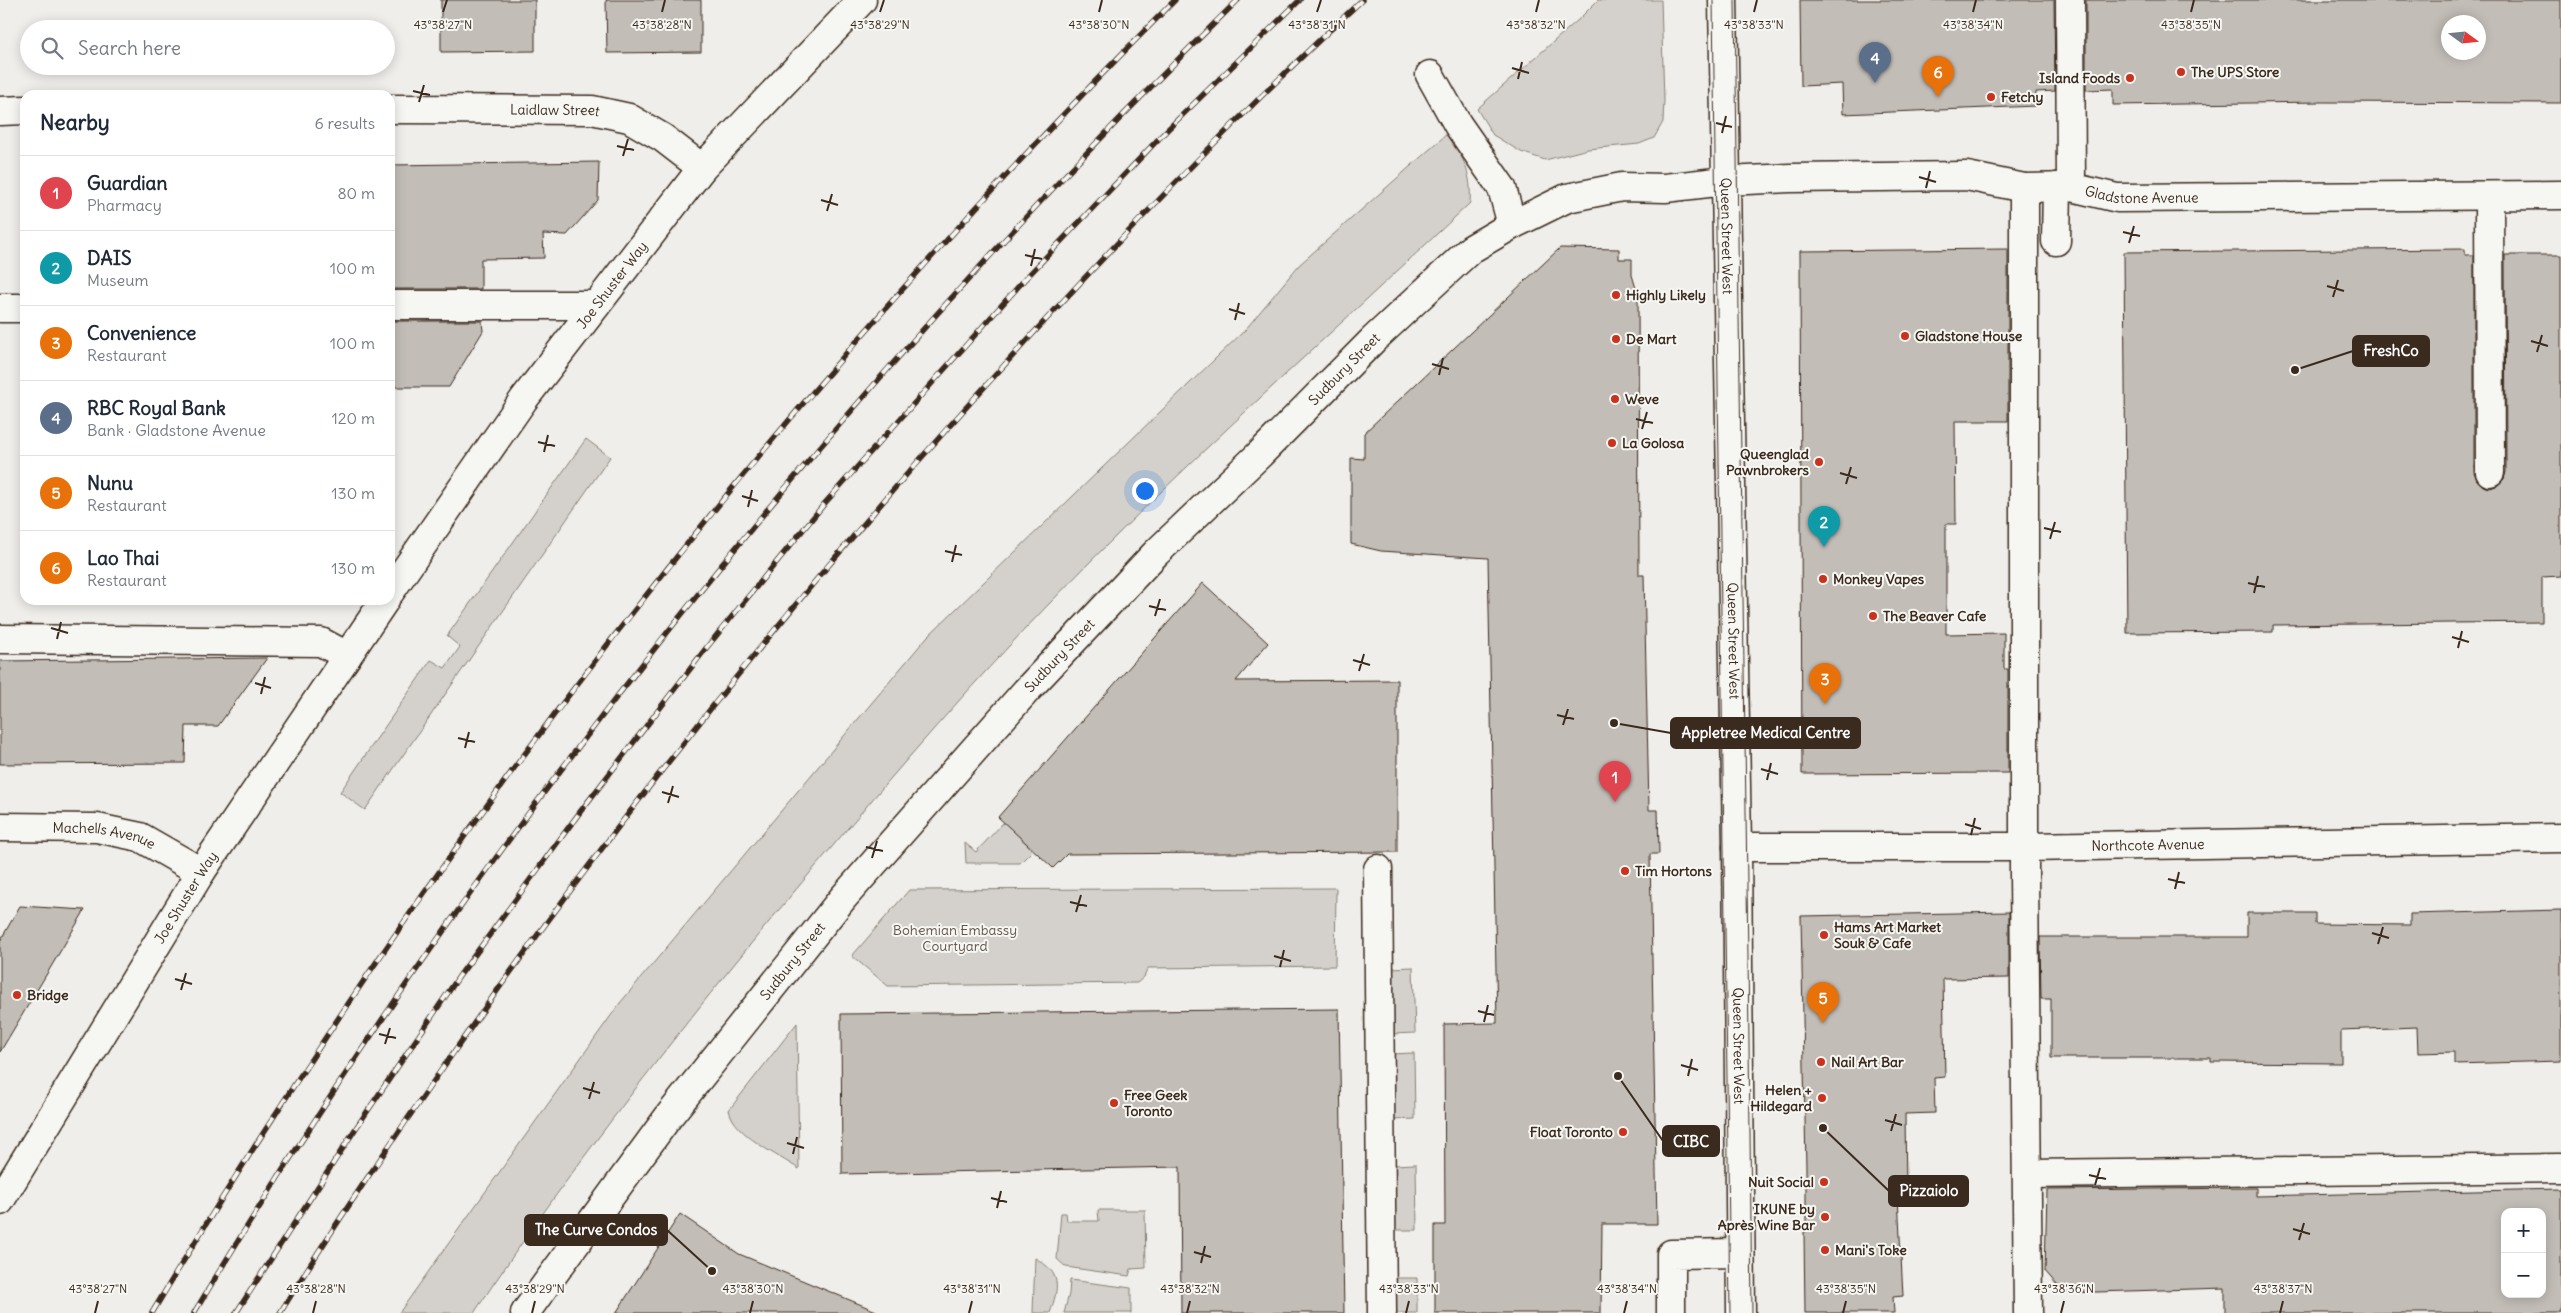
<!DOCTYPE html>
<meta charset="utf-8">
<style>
body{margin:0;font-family:Delius,sans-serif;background:#f2f2f3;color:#1f2937}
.controls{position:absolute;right:15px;bottom:15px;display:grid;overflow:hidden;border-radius:10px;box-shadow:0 2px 12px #0003}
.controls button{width:45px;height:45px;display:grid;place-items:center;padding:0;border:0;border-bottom:1px solid #e0e1e3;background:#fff;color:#1f2937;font:25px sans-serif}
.compass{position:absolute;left:2441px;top:15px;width:45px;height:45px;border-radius:50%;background:#fff;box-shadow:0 2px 12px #0003;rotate:105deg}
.you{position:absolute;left:1144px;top:490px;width:18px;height:18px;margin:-12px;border:4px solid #fff;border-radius:50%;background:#1a73e8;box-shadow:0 0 0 8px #1a73e833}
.badge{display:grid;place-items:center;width:32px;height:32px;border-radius:50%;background:#d93025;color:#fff;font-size:16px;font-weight:700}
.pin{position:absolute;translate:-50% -41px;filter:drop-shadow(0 1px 2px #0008)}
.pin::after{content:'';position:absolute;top:26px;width:18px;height:15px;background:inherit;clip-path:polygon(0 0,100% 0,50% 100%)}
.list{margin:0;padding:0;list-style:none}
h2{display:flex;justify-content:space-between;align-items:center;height:65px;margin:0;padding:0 20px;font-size:21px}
h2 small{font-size:16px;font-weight:400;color:#747a83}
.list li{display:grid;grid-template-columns:32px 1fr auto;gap:15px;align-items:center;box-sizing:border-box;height:75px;padding:0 20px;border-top:1px solid #e0e1e3}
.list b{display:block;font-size:19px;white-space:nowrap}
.list p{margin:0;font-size:16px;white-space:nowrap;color:#747a83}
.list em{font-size:16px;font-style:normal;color:#747a83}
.icon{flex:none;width:28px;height:28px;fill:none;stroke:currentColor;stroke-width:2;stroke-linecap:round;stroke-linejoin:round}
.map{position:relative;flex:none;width:2561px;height:1313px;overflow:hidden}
.search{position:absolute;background:#fff;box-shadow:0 2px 12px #0003;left:20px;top:20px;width:375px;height:55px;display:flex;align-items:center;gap:12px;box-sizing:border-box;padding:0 18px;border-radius:28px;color:#747a83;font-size:19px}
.panel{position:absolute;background:#fff;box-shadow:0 2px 12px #0003;left:20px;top:90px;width:375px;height:515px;border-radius:15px}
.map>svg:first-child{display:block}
.green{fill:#d4d1cc;stroke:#887e75}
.building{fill:#c2bdb7;stroke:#3b2a1e;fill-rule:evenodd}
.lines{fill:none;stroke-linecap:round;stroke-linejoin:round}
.minor-casing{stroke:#3b2a1e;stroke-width:31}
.major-casing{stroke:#3b2a1e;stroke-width:31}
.minor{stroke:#f6f6f2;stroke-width:28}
.major{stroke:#f6f6f2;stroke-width:28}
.tram{stroke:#3b2a1e;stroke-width:1}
.rail-casing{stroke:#3b2a1e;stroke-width:5.5}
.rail{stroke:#f6f6f2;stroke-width:4;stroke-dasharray:11;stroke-linecap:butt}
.ticks{fill:none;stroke:#3b2a1e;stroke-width:2}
.poi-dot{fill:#c8321e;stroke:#f6f6f2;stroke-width:2}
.labels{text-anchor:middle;stroke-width:4;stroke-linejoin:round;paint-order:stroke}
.poi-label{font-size:14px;font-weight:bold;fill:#3b2a1e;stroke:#f6f6f2;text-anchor:start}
.street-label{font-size:14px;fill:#3b2a1e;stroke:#f6f6f2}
.park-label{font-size:14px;fill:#61544a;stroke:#f6f6f2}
.ticks-label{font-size:12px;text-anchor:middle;fill:#3b2a1e;stroke:#f6f6f2;stroke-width:4;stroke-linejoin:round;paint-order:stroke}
.leader{fill:none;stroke:#3b2a1e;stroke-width:2}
.callout-dot{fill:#3b2a1e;stroke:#f6f6f2;stroke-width:2}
.callout{fill:#3b2a1e;stroke:#3b2a1e;stroke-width:2}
.callout-label{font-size:15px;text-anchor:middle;font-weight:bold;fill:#fff}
</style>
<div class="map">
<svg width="2561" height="1313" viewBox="0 0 2561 1313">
<rect width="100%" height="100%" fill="#efeeea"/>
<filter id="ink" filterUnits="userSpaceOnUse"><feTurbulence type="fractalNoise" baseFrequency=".02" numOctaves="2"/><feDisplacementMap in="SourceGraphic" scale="10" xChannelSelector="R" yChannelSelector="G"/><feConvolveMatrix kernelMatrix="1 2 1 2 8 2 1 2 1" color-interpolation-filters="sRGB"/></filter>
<g filter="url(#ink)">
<g class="green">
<polygon points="1598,0 1661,0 1664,100 1663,122 1654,138 1639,144 1588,149 1545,160 1521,152 1493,135 1477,109 1578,20"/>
<path d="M 1447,134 C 1464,158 1472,174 1470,203 C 1328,337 1181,466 1046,607 C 969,687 897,770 826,854 C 701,1001 581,1153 474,1313 L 399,1313 L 620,1003 L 927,637 L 1245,330 L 1299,265 Z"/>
<polygon points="586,439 610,457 365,810 340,792 431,660 445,668 460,647 447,636"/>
<polygon points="1004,822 1033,850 1020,863 966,863 965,843 976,852"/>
<polygon points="1336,888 1335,966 1148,968 1144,977 1137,983 888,986 852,956 909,890"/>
<polygon points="1413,967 1415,1033 1392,1034 1391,968"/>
<path d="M 797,1023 L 799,1169 C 778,1155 734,1135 729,1110 Z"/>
<polygon points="1414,1053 1415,1119 1392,1120 1391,1054"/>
<polygon points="1416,1164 1417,1230 1394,1230 1393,1165"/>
<polygon points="1098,1210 1145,1210 1146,1268 1131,1269 1129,1276 1066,1267 1057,1259 1061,1213 1066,1213 1067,1221 1099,1221"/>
<path d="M 1035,1258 C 1062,1273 1059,1287 1050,1313 L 1033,1313 Z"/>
<polygon points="1394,1278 1417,1278 1417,1313 1395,1313"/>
<polygon points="1070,1280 1131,1288 1131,1313 1064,1313 1069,1294"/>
</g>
<g class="building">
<polygon points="441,0 535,0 535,51 441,52"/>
<polygon points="606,0 701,0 701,52 607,53"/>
<polygon points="1800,0 2054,0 2055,91 2036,92 2036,106 1843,114 1842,84 1801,86"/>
<path d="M 2086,0 L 2561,0 L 2561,103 L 2320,102 L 2113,105 L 2113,89 L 2086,90 ZM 2448,22 L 2478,22 L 2478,52 L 2448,52 Z"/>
<polygon points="599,162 598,200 567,235 543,234 544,258 481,259 481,289 390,289 390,165"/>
<polygon points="1560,248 1619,249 1619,259 1632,259 1632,275 1638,295 1639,575 1644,575 1649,810 1658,810 1659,854 1650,854 1657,1224 1602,1224 1601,1313 1435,1313 1435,1225 1445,1225 1444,1024 1497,1023 1488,558 1381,551 1351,544 1351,458 1364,459 1364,433"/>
<polygon points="2008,249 2008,421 1955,421 1956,524 1946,524 1946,634 2004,633 2004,669 2008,669 2008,773 1802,774 1800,251"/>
<polygon points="2465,249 2465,255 2474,255 2474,472 2477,480 2483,486 2490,488 2498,485 2504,479 2506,472 2505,255 2561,255 2561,576 2542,577 2542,622 2273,625 2273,632 2127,633 2124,252"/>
<polygon points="390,321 482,321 483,331 449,387 390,387"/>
<polygon points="1203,583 1268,643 1236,681 1397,680 1397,852 1067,854 1053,868 998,817"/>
<polygon points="267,658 218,726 186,726 185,763 0,764 0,661"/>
<polygon points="20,906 85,910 0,1052 0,941"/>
<polygon points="2561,910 2561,1061 2454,1064 2454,1052 2418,1053 2417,1027 2341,1030 2341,1063 2211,1062 2211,1058 2051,1058 2051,999 2041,999 2040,937 2247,937 2247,913 2315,913 2315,924 2410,925 2410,914"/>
<polygon points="2009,912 2009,978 1943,979 1945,1077 1934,1078 1935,1113 1905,1114 1906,1197 1898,1197 1903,1296 1893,1297 1894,1313 1805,1313 1804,1232 1806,1232 1806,1168 1801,916"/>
<polygon points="1339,1009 1344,1313 1181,1313 1180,1167 842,1174 841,1014"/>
<path d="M 2256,1188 L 2256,1196 L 2561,1189 L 2561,1313 L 2225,1313 L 2225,1288 L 2064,1293 L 2045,1271 L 2047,1190 ZM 2505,1212 L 2542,1212 L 2542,1294 L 2505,1294 Z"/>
<polygon points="680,1214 739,1254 881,1313 616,1313"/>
</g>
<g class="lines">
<g class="minor-casing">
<g id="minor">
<polyline points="2070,0 2071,187"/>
<polyline points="1430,75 1458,125 1502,188 1512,225"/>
<path id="s1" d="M 390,109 L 592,110 L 629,118 L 663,138 L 702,168"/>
<polyline points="0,111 25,110"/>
<polyline points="2024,188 2024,874 2028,1313"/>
<polyline points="2489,196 2490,472"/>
<polyline points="2056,241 2057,187"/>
<polyline points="390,305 596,305"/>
<polyline points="0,308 25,308"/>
<path id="s2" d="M 390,592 L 524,399 L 702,168 L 862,0"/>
<polyline points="0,639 321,642 347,656"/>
<path id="s3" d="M 0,827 L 97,828 L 140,837 L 201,872"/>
<path id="s4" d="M 1737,847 L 2024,847 L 2561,838"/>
<polyline points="1378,869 1382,1313"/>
<polyline points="2027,1174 2561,1168"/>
<path id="s5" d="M 0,1201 L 201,872 L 385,600"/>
<path id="s6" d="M 525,1313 L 669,1116 L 843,898 L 1026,691 L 1156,553 L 1260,454 L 1374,339 L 1471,249 L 1512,225 L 1567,198 L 1622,187 L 1665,188 L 1725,181 L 1790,178 L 1967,176 L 2024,188 L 2071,187 L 2117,198 L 2561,195"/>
<polyline points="1671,1313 1671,1254 1740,1253"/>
</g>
</g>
<g class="major-casing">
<g id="major">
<path id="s7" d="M 1723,0 L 1737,847 L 1741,1313"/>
</g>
</g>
<use href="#minor" class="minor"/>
<use href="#major" class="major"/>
<g class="tram">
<polyline points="1713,0 1730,1313"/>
<path d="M 1735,0 C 1740,438 1748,875 1752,1313"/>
</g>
<g class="rail-casing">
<g id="rail">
<path d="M 152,1313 C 437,835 782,394 1175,0"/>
<path d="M 194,1313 C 483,833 838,392 1238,0"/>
<polyline points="236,1313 356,1128 460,975 580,812 707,647 825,503 1025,279 1167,130 1300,0"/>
<path d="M 280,1313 C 334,1225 392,1141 451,1056 C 608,831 779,616 962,412 C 1090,269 1222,130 1362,0"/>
</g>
</g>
<use href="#rail" class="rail"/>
</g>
</g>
<path class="ticks" d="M 443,12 L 447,0M 662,12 L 665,0M 880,12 L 884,0M 1099,12 L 1102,0M 1317,12 L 1321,0M 1536,12 L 1539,0M 1754,12 L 1757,0M 1973,12 L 1976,0M 2191,12 L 2194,0M 1512,68 L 1529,73M 1518,79 L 1522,62M 413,91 L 430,95M 419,102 L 424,85M 1716,123 L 1732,127M 1722,133 L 1726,116M 617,146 L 634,150M 623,156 L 628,139M 1919,177 L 1936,182M 1926,188 L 1930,171M 821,200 L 838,205M 827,211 L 832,194M 2123,232 L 2140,236M 2129,243 L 2134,226M 1025,255 L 1042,259M 1031,266 L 1035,249M 2327,286 L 2344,291M 2333,297 L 2338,280M 1229,309 L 1245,314M 1235,320 L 1239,303M 2531,341 L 2548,346M 2537,352 L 2542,335M 1432,364 L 1449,369M 1439,375 L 1443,358M 1636,419 L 1653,423M 1642,429 L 1647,412M 538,442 L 555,446M 544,452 L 548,435M 1840,473 L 1857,478M 1846,484 L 1851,467M 742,496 L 758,501M 748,507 L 752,490M 2044,528 L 2061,532M 2050,539 L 2055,522M 945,551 L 962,555M 952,562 L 956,545M 2248,583 L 2265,587M 2254,593 L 2258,576M 1149,606 L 1166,610M 1155,616 L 1160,599M 51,628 L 68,633M 2452,637 L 2469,642M 57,639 L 61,622M 2458,648 L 2462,631M 1353,660 L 1370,665M 1359,671 L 1364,654M 255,683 L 271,688M 261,694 L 265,677M 1557,715 L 1574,719M 1563,725 L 1568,709M 458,738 L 475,742M 465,748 L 469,732M 1761,769 L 1778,774M 1767,780 L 1771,763M 662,792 L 679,797M 668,803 L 673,786M 1965,824 L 1981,829M 1971,835 L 1975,818M 866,847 L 883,851M 872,858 L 877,841M 2168,879 L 2185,883M 2175,889 L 2179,872M 1070,902 L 1087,906M 1076,912 L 1081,895M 2372,933 L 2389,938M 2378,944 L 2383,927M 1274,956 L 1291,961M 1280,967 L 1284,950M 175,979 L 192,984M 181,990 L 186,973M 1478,1011 L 1494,1015M 1484,1022 L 1488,1005M 379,1034 L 396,1038M 385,1044 L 390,1028M 1681,1065 L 1698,1070M 1688,1076 L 1692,1059M 583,1088 L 600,1093M 589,1099 L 594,1082M 1885,1120 L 1902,1125M 1891,1131 L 1896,1114M 787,1143 L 804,1148M 793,1154 L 797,1137M 2089,1175 L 2106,1179M 2095,1185 L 2100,1168M 991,1198 L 1007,1202M 997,1208 L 1001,1191M 2293,1229 L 2310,1234M 2299,1240 L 2304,1223M 1194,1252 L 1211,1257M 1201,1263 L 1205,1246M 95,1313 L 98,1301M 313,1313 L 316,1301M 532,1313 L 535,1301M 750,1313 L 753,1301M 969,1313 L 972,1301M 1187,1313 L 1190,1301M 1406,1313 L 1409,1301M 1624,1313 L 1627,1301M 1843,1313 L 1846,1301M 2061,1313 L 2064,1301M 2280,1313 L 2283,1301"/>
<g class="poi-dot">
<circle cx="2181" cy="72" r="5"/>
<circle cx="2130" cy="78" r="5"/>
<circle cx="1991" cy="97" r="5"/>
<circle cx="1616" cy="295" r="5"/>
<circle cx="1905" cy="336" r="5"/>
<circle cx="1616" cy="339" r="5"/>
<circle cx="1615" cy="399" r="5"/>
<circle cx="1612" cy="443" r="5"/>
<circle cx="1819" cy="462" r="5"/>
<circle cx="1823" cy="579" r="5"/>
<circle cx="1873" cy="616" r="5"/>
<circle cx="1625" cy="871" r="5"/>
<circle cx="1824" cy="935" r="5"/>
<circle cx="17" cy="995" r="5"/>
<circle cx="1821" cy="1062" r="5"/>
<circle cx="1822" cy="1098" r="5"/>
<circle cx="1114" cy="1103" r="5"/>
<circle cx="1623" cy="1132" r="5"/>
<circle cx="1824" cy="1182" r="5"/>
<circle cx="1825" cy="1217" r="5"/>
<circle cx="1825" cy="1250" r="5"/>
</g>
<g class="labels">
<g class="poi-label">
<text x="2191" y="77">The UPS Store</text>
<text x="2120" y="83" text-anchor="end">Island Foods</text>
<text x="2001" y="102">Fetchy</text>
<text x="1626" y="300">Highly Likely</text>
<text x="1915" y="341">Gladstone House</text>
<text x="1626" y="344">De Mart</text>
<text x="1625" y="404">Weve</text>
<text x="1622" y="448">La Golosa</text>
<text x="1809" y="459" text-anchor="end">Queenglad<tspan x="1809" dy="16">Pawnbrokers</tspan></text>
<text x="1833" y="584">Monkey Vapes</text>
<text x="1883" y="621">The Beaver Cafe</text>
<text x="1635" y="876">Tim Hortons</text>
<text x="1834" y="932">Hams Art Market<tspan x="1834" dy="16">Souk &amp; Cafe</tspan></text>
<text x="27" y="1000">Bridge</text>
<text x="1831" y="1067">Nail Art Bar</text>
<text x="1812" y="1095" text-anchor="end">Helen +<tspan x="1812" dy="16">Hildegard</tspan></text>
<text x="1124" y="1100">Free Geek<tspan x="1124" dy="16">Toronto</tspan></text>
<text x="1613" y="1137" text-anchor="end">Float Toronto</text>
<text x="1814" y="1187" text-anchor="end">Nuit Social</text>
<text x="1815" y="1214" text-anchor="end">IKUNE by<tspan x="1815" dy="16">Après Wine Bar</tspan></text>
<text x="1835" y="1255">Mani's Toke</text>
</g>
<g class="street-label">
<text dy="5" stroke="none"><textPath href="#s1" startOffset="165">Laidlaw Street</textPath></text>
<text dy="5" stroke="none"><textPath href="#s6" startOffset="2114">Gladstone Avenue</textPath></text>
<text dy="5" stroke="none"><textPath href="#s7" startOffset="236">Queen Street West</textPath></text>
<text dy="5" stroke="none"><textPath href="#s2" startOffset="379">Joe Shuster Way</textPath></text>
<text dy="5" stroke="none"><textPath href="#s6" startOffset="1252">Sudbury Street</textPath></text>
<text dy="5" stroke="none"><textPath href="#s7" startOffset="641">Queen Street West</textPath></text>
<text dy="5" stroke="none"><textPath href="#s6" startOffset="848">Sudbury Street</textPath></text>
<text dy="5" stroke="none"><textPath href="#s3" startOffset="105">Machells Avenue</textPath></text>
<text dy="5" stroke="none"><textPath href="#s4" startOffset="411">Northcote Avenue</textPath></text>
<text dy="5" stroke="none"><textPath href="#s5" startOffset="356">Joe Shuster Way</textPath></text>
<text dy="5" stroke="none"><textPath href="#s6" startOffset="442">Sudbury Street</textPath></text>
<text dy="5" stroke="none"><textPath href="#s7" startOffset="1046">Queen Street West</textPath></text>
</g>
<g class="park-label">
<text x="955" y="935">Bohemian Embassy<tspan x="955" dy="16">Courtyard</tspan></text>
</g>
</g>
<g class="ticks-label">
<text x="443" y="29">43°38'27"N</text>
<text x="662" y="29">43°38'28"N</text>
<text x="880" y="29">43°38'29"N</text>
<text x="1099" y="29">43°38'30"N</text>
<text x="1317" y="29">43°38'31"N</text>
<text x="1536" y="29">43°38'32"N</text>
<text x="1754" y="29">43°38'33"N</text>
<text x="1973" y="29">43°38'34"N</text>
<text x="2191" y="29">43°38'35"N</text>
<text x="98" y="1293">43°38'27"N</text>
<text x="316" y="1293">43°38'28"N</text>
<text x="535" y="1293">43°38'29"N</text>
<text x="753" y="1293">43°38'30"N</text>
<text x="972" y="1293">43°38'31"N</text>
<text x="1190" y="1293">43°38'32"N</text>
<text x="1409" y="1293">43°38'33"N</text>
<text x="1627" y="1293">43°38'34"N</text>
<text x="1846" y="1293">43°38'35"N</text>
<text x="2064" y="1293">43°38'36"N</text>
<text x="2283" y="1293">43°38'37"N</text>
</g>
<path class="leader" d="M2295 370L2353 351M1614 723L1671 733M1618 1076L1663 1141M1823 1128L1889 1191M712 1271L667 1230"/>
<g class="callout-dot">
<circle cx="2295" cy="370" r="5"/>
<circle cx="1614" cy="723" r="5"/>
<circle cx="1618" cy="1076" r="5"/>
<circle cx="1823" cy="1128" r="5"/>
<circle cx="712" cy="1271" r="5"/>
</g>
<g class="callout">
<rect x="2353" y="336" width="76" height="30" rx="5"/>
<rect x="1671" y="718" width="189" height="30" rx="5"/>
<rect x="1663" y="1126" width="56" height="30" rx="5"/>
<rect x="1889" y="1176" width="79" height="30" rx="5"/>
<rect x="525" y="1215" width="142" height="30" rx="5"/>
</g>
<g class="callout-label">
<text x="2391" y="356">FreshCo</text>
<text x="1766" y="738">Appletree Medical Centre</text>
<text x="1691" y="1147">CIBC</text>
<text x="1929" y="1196">Pizzaiolo</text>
<text x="596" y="1235">The Curve Condos</text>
</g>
</svg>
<div class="controls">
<button>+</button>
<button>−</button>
</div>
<svg class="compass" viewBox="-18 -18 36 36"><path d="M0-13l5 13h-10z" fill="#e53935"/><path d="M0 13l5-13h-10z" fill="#747a83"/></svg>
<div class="you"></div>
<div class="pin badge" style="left:1615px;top:802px;background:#e0444e">1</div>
<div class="pin badge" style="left:1824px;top:547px;background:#0f9aa8">2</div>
<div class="pin badge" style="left:1825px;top:704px;background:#e8710a">3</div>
<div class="pin badge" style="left:1875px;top:83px;background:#5c6f8a">4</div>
<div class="pin badge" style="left:1823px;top:1023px;background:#e8710a">5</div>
<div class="pin badge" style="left:1938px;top:97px;background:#e8710a">6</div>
<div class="search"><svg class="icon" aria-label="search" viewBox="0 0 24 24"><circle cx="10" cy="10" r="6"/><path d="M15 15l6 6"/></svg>Search here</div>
<section class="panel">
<h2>Nearby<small>6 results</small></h2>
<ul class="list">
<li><span class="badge" style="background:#e0444e">1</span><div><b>Guardian</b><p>Pharmacy</p></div><em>80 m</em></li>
<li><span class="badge" style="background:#0f9aa8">2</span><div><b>DAIS</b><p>Museum</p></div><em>100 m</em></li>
<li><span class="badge" style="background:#e8710a">3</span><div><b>Convenience</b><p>Restaurant</p></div><em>100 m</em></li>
<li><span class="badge" style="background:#5c6f8a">4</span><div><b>RBC Royal Bank</b><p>Bank · Gladstone Avenue</p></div><em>120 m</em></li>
<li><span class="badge" style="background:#e8710a">5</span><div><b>Nunu</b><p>Restaurant</p></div><em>130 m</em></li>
<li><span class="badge" style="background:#e8710a">6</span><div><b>Lao Thai</b><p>Restaurant</p></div><em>130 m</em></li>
</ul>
</section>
</div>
